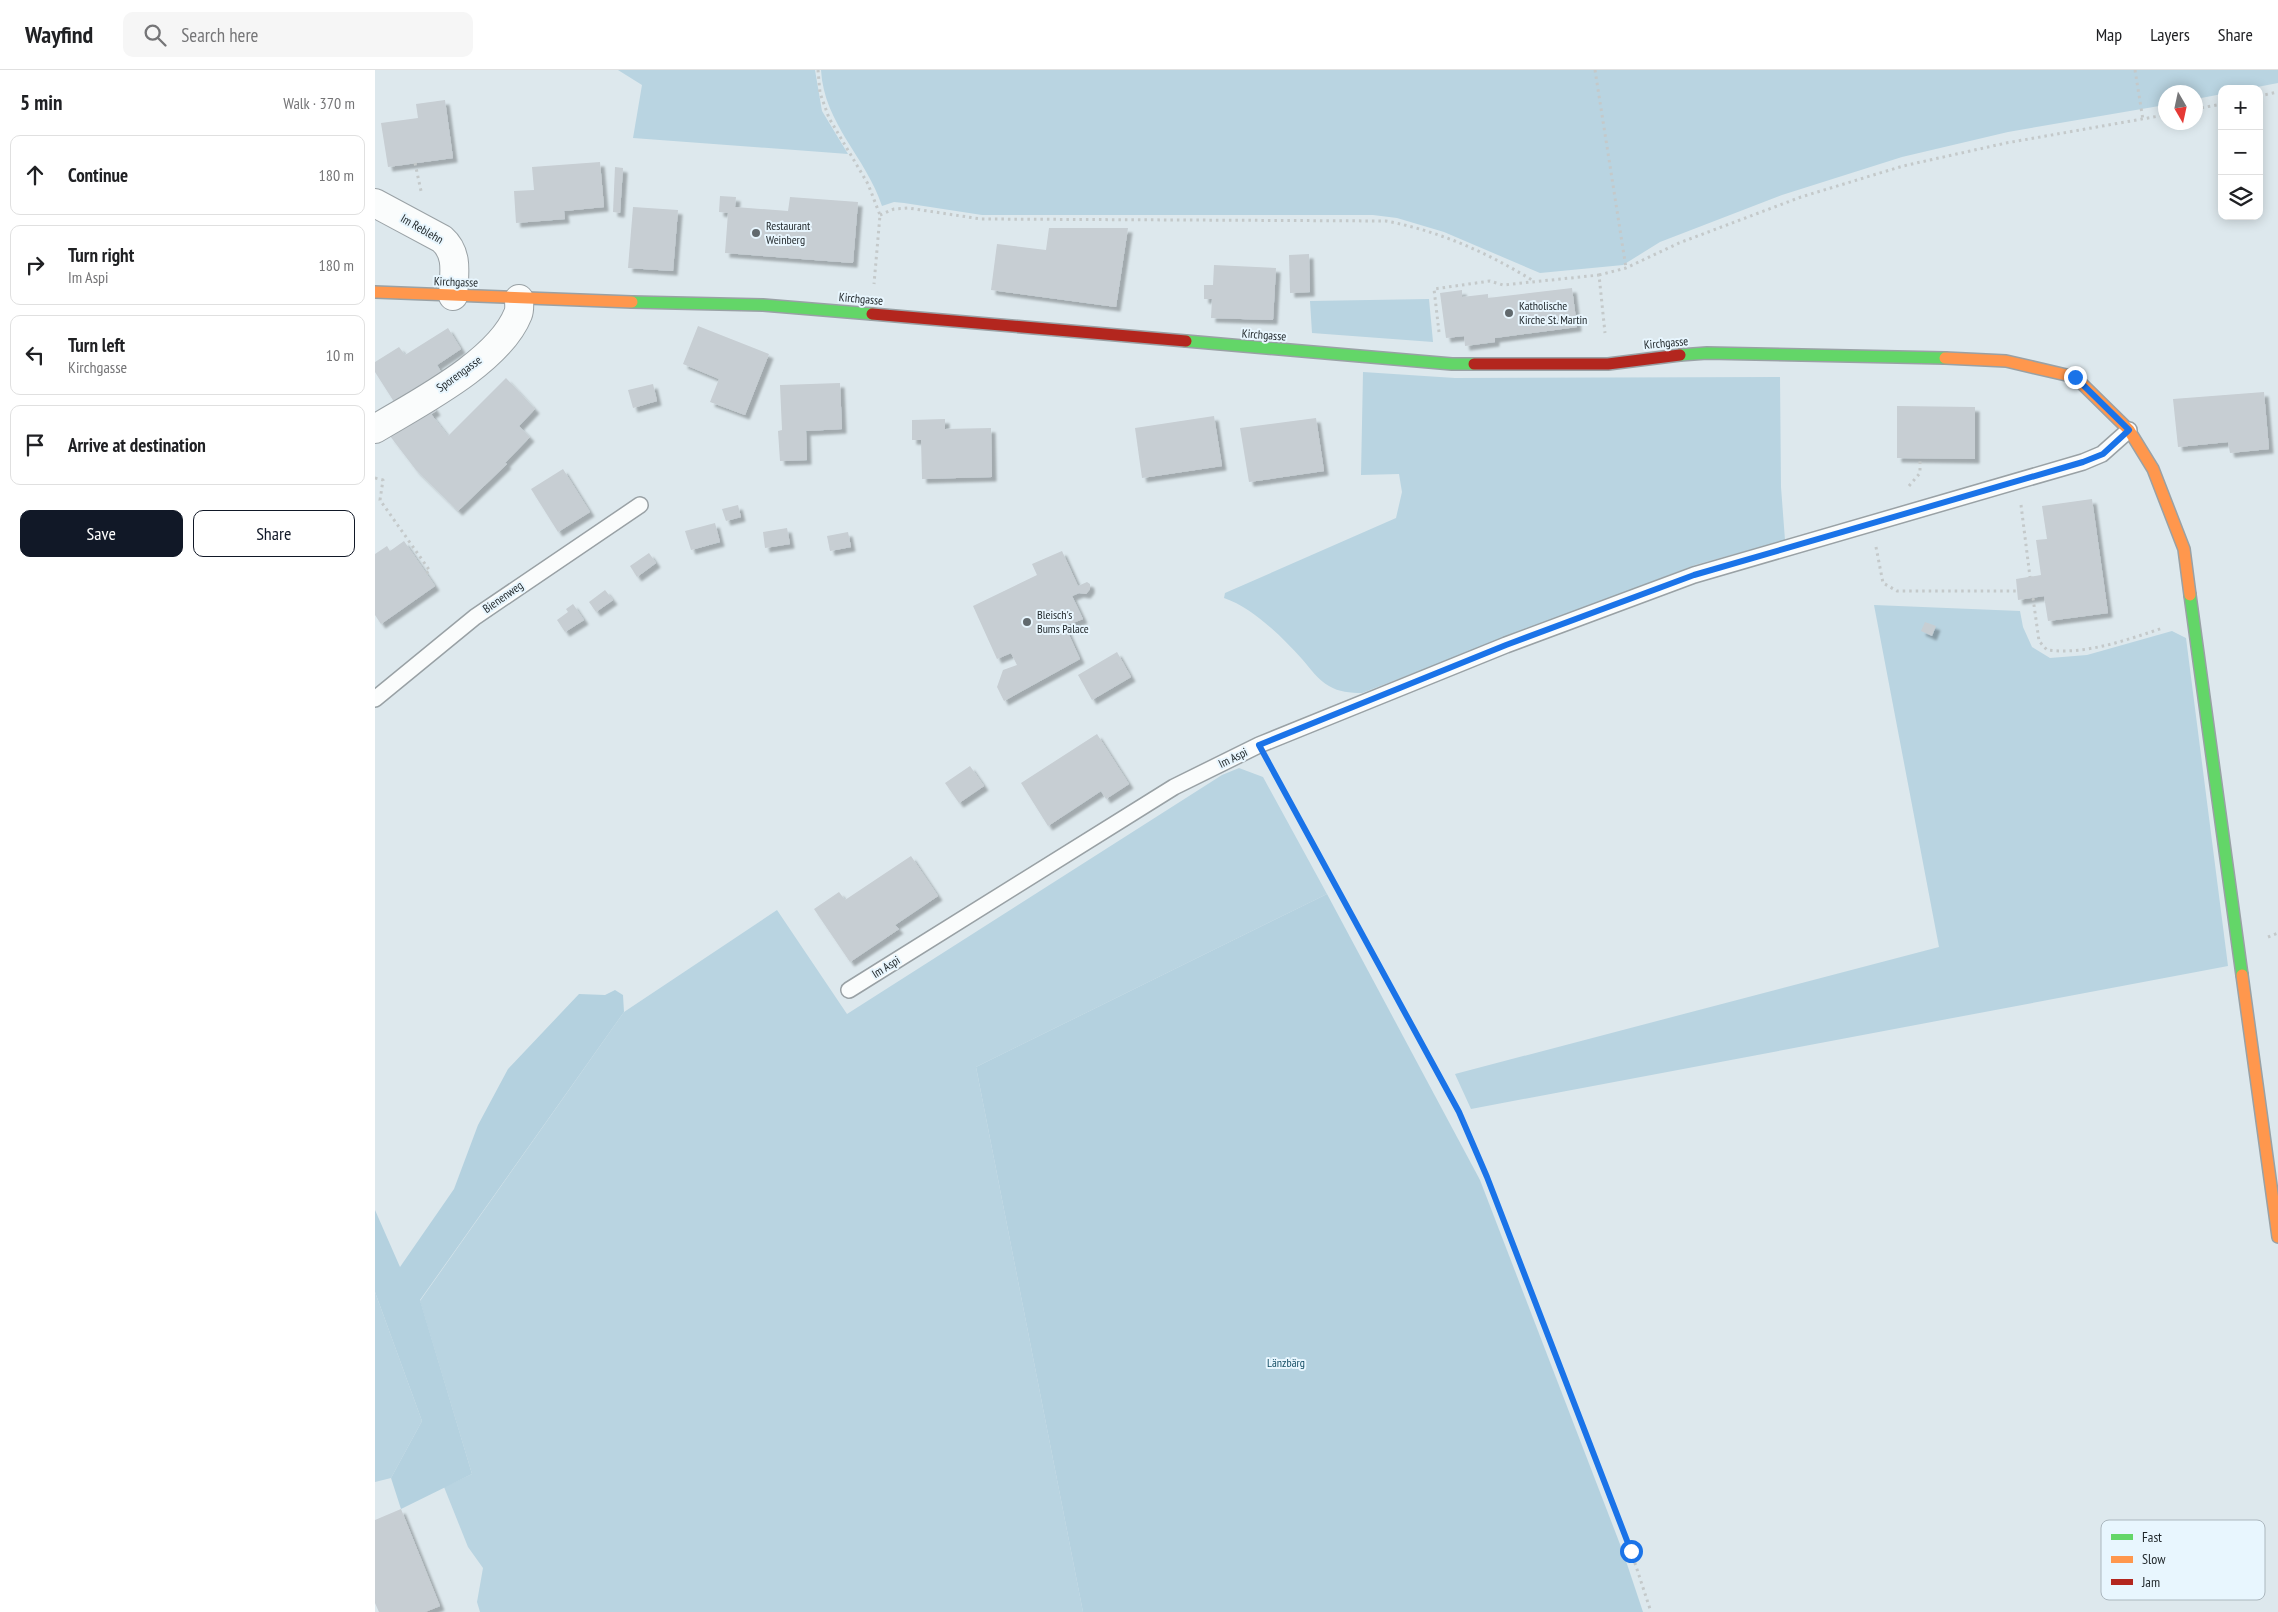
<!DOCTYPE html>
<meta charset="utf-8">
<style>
body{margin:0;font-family:"PT Sans Narrow",sans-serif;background:#f6f6f6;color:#202124}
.controls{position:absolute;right:15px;top:15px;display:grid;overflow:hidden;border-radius:10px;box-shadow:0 2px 12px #0003}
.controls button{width:45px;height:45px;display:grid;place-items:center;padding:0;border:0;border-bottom:1px solid #e0e0e0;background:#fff;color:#202124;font:25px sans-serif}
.compass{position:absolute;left:1783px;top:15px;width:45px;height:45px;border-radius:50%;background:#fff;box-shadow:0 2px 12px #0003;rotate:171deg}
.stop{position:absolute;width:15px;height:15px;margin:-11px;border:4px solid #1a73e8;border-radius:50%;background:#fff}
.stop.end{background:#1a73e8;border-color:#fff;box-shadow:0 1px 5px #0008}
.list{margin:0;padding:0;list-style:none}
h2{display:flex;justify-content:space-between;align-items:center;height:65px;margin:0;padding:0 20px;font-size:21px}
h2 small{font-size:16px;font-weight:400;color:#757577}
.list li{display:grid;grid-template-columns:32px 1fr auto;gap:15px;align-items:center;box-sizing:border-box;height:80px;margin:0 10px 10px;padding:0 10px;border:1px solid #e0e0e0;border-radius:10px}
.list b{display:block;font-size:19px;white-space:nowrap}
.list p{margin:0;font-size:16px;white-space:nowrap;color:#757577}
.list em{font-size:16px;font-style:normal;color:#757577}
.actions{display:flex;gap:10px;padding:15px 20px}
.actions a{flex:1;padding:11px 0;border:1px solid #111827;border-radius:10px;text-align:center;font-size:18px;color:#111827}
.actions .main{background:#111827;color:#fff}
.icon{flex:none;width:28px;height:28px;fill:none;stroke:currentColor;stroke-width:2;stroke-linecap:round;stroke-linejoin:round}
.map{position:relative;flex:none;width:1903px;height:1542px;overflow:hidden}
header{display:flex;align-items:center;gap:30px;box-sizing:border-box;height:70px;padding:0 25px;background:#fff;border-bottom:1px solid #e0e0e0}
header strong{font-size:24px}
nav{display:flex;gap:28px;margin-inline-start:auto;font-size:18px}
.search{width:350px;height:45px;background:#f6f6f6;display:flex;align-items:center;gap:12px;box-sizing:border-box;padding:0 18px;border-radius:10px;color:#757577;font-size:19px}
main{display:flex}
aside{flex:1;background:#fff}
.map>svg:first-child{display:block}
.green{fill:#b9d4e1}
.forest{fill:#b4d1df}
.building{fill:#c7ced3;filter:url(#shadow)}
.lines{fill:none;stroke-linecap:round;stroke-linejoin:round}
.lane-casing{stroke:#99a1a5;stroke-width:18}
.street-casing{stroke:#99a1a5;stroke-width:30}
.fast-casing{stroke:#99a1a5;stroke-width:14}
.slow-casing{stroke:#99a1a5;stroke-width:14}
.jam-casing{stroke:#99a1a5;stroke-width:14}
.path{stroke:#c4c9ca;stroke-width:3;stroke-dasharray:2.5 4;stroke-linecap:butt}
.lane{stroke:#fafcfc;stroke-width:15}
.street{stroke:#fafcfc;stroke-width:28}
.fast{stroke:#63d668;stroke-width:11}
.slow{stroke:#ff974d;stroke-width:11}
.jam{stroke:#b3261e;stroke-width:11}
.route{stroke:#1a73e8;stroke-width:6}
.poi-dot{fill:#61696d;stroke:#e8f6fe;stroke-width:2}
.labels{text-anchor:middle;stroke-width:4;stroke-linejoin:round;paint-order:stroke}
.poi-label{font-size:12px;fill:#1e2528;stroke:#e8f6fe;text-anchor:start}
.street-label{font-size:12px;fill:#1e2528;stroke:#e8f6fe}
.park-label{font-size:12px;fill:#134d64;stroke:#e8f6fe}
.key{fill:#e8f6fe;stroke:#abb7be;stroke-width:1}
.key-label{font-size:14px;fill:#1e2528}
</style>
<header>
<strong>Wayfind</strong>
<div class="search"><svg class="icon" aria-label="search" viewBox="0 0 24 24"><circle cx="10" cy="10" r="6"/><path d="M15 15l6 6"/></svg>Search here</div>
<nav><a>Map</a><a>Layers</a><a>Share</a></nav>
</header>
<main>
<aside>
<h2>5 min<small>Walk · 370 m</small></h2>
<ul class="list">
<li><svg class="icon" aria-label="ahead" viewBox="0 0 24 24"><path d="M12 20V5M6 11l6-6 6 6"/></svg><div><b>Continue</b></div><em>180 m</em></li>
<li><svg class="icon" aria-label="right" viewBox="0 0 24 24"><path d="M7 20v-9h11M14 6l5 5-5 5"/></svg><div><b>Turn right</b><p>Im Aspi</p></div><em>180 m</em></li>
<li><svg class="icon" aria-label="left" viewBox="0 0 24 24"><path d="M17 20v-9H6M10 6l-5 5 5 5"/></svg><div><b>Turn left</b><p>Kirchgasse</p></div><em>10 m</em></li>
<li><svg class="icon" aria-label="arrive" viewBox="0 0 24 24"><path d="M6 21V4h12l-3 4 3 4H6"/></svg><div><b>Arrive at destination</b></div></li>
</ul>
<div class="actions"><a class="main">Save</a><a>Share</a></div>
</aside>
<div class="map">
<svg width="1903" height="1542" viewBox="0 0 1903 1542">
<defs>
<filter id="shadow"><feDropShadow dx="4.5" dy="4.5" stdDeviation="1" flood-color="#0004"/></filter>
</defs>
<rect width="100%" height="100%" fill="#dde8ed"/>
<g class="green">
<polygon points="243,0 440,0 447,41 473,84 258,68 267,15"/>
<path d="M 446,0 L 1903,0 L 1903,13 L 1872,19 L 1847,19 L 1847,24 L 1821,29 L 1820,22 L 1790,22 L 1790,35 L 1633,62 L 1527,87 L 1407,125 L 1285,172 L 1248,195 L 1165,203 L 1069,162 L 1022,148 L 998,145 L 607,145 L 529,133 L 519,132 L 507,136 C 491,87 449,54 446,0 Z"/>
<polygon points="1054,229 1058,272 937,263 935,231"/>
<path d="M 988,302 L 1080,308 L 1405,307 L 1406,417 L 1410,470 L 1320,495 L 987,623 C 975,623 964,622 954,616 C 943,610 935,598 927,589 C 906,566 878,538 849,528 L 850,523 L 1021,448 L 1027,422 L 1024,404 L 986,405 Z"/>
<polygon points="1499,535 1645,541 1648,557 1657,577 1675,588 1712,585 1797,561 1811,568 1853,896 1096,1039 1080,1004 1564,877"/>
<polygon points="864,698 888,707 952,824 601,997 708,1542 105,1542 102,1532 108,1498 93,1477 69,1417 97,1404 45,1231 249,942 402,840 472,944 847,705"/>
<polygon points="0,1222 47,1351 16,1408 0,1412"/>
</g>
<g class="forest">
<polygon points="952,824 1105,1110 1248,1482 1268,1542 708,1542 601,997"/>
<polygon points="240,920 248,925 249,942 45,1230 97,1404 26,1439 16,1408 47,1351 0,1222 0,1140 25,1197 79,1119 103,1055 133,999 204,924 230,925"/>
</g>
<g class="building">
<polygon points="70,30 78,88 13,97 6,53 43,48 41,34"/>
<polygon points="225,92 229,137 189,141 190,149 141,153 139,121 159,120 157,97"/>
<polygon points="240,97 248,98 245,143 238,142"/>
<polygon points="345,126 361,127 360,137 413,141 415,127 483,132 478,193 350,183 353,143 344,142"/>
<polygon points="258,137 303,140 298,201 253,198"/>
<polygon points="674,158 753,158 741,237 616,220 622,174 671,180"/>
<polygon points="934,184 935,222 915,223 914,185"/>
<polygon points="839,195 901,198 898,250 836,248 837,229 829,229 829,215 838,215"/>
<polygon points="1197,218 1202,257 1120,268 1120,272 1090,276 1089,266 1071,268 1065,223 1087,220 1087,227 1113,224 1113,228"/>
<polygon points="323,256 394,284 370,345 335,332 344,309 308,294"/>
<polygon points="73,258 86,279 62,295 70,308 23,338 0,302 0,292 24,277 30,285"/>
<polygon points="131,308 160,339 144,356 155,367 130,393 132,394 83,441 41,400 15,366 57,335 61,341 56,344 73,366"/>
<polygon points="465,313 467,359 431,361 432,390 405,391 403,361 407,360 405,315"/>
<polygon points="278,314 282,331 258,338 253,320"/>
<polygon points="1889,322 1894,379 1855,383 1853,372 1803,377 1798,329"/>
<polygon points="1522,336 1600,337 1600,389 1522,388"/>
<polygon points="839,346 847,396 767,408 760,358"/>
<polygon points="941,348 949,401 874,412 865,358"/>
<polygon points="570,349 570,359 616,358 617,407 547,409 546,370 537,370 537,350"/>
<polygon points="188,399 215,442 183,462 156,419"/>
<polygon points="1717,429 1733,543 1673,551 1669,526 1643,530 1641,509 1666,505 1661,470 1672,469 1667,436"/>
<polygon points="363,435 366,447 351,451 347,439"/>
<polygon points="340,453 345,472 316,480 310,461"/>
<polygon points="412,458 415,474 390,478 388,462"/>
<polygon points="473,462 476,477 455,481 452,466"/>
<polygon points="29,471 60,516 6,554 0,545 0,484 12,476 15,481"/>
<polygon points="687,481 703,516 712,512 715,514 715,519 711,524 704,523 697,526 708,549 690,556 705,589 629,631 622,617 628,600 642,595 636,583 622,589 598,536 662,505 657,494"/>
<polygon points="274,483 281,493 262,507 255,496"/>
<polygon points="230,520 238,530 221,542 214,532"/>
<polygon points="198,534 209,550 190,562 182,550 193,542 191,539"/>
<polygon points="1550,552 1561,556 1557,566 1546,561"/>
<polygon points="742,582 756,607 717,630 703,605"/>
<polygon points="722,664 754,714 731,729 726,721 673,756 646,713"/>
<polygon points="595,696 609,716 584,733 570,713"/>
<polygon points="536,786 563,826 520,855 524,859 475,892 439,839 464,822 470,830"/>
<polygon points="26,1439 65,1536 50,1542 4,1542 0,1533 0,1450"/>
</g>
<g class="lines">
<g class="lane-casing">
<g id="lane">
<polyline points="0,629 100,547 265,435"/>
<polyline points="474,920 799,717 884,675 1131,575 1319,505 1708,392 1727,384 1754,360"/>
</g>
</g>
<g class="street-casing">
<g id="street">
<path d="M 0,133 L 67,169 C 84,184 79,204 78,226"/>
<path d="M 0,359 C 43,333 124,292 143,244 C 145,239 144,234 144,229"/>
</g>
</g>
<g class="fast-casing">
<g id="fast">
<polyline points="257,232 388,235 497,244"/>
<polyline points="811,271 1077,294 1099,294"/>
<polyline points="1305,285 1332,283 1570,288"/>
<polyline points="1815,525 1867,905"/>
</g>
</g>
<g class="slow-casing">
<g id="slow">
<polyline points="0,222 257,232"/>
<polyline points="1570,288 1631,291 1700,307 1754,360 1778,399 1809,479 1815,525"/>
<polyline points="1867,905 1903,1167"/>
</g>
</g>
<g class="jam-casing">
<g id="jam">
<polyline points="497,244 811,271"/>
<polyline points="1099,294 1233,294 1305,285"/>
</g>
</g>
<g class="path">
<polyline points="443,0 445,23 454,48 493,114 505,145 499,214"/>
<polyline points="1220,0 1251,198"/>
<polyline points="1760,0 1768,50"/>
<polyline points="1884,26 1903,22"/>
<polyline points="1820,39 1847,34"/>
<polyline points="40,93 46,121"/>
<path d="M 505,145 L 519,139 L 533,138 L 606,149 L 1011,151 C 1064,161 1111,182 1157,210"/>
<polyline points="1224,205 1251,198 1304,173 1426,127 1528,96 1631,73 1790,45"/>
<polyline points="1064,262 1059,219 1115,211 1128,215 1224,205 1230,263"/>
<polyline points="0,408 8,410 5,430 55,501 51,503"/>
<polyline points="1534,416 1545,403 1545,388"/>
<polyline points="1646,435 1655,507"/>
<polyline points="1501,477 1508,513 1522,521 1642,521"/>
<path d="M 1658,528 L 1664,571 L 1672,580 C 1711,585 1751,570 1788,558"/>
<polyline points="896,696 1084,1042 1112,1107 1213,1368 1256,1481 1276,1542"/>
<polyline points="1893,867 1903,863"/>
</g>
<use href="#lane" class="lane"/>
<use href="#street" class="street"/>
<use href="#fast" class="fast"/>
<use href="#slow" class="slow"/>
<use href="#jam" class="jam"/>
</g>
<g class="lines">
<polyline class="route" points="1256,1481 1112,1107 1084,1042 884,675 1131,575 1319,505 1708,392 1728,384 1754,360 1700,307"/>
</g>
<g class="poi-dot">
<circle cx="381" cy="163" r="5"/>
<circle cx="1134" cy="243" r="5"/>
<circle cx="652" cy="552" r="5"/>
</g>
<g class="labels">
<g class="poi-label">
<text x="391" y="160">Restaurant<tspan x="391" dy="14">Weinberg</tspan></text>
<text x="1144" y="240">Katholische<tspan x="1144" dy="14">Kirche St. Martin</tspan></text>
<text x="662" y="549">Bleisch's<tspan x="662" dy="14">Bums Palace</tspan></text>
</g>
<g class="street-label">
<text transform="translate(47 159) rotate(30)" y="4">Im Reblehn</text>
<text transform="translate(81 212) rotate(2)" y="4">Kirchgasse</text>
<text transform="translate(486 229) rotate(5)" y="4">Kirchgasse</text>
<text transform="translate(889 265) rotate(4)" y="4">Kirchgasse</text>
<text transform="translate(1291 273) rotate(-5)" y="4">Kirchgasse</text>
<text transform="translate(84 304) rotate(-36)" y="4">Sporengasse</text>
<text transform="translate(128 527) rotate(-35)" y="4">Bienenweg</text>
<text transform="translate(858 688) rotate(-26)" y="4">Im Aspi</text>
<text transform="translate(511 897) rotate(-32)" y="4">Im Aspi</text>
</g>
<g class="park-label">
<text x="911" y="1297">Länzbärg</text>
</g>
</g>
<rect x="1726" y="1450" width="164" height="80" rx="8" class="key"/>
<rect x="1736" y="1464" width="22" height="6" fill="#63d668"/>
<rect x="1736" y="1486" width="22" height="7" fill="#ff974d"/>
<rect x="1736" y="1509" width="22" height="6" fill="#b3261e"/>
<g class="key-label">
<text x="1767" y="1472">Fast</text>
<text x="1767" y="1494">Slow</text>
<text x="1767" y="1517">Jam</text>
</g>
</svg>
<div class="controls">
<button>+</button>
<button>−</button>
<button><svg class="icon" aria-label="layers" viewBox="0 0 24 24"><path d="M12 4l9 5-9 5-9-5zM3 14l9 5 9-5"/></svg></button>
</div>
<svg class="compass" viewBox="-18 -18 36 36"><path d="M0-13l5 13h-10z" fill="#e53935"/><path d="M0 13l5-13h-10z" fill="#757577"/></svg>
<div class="stop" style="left:1256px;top:1481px"></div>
<div class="stop end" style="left:1700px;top:307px"></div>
</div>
</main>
